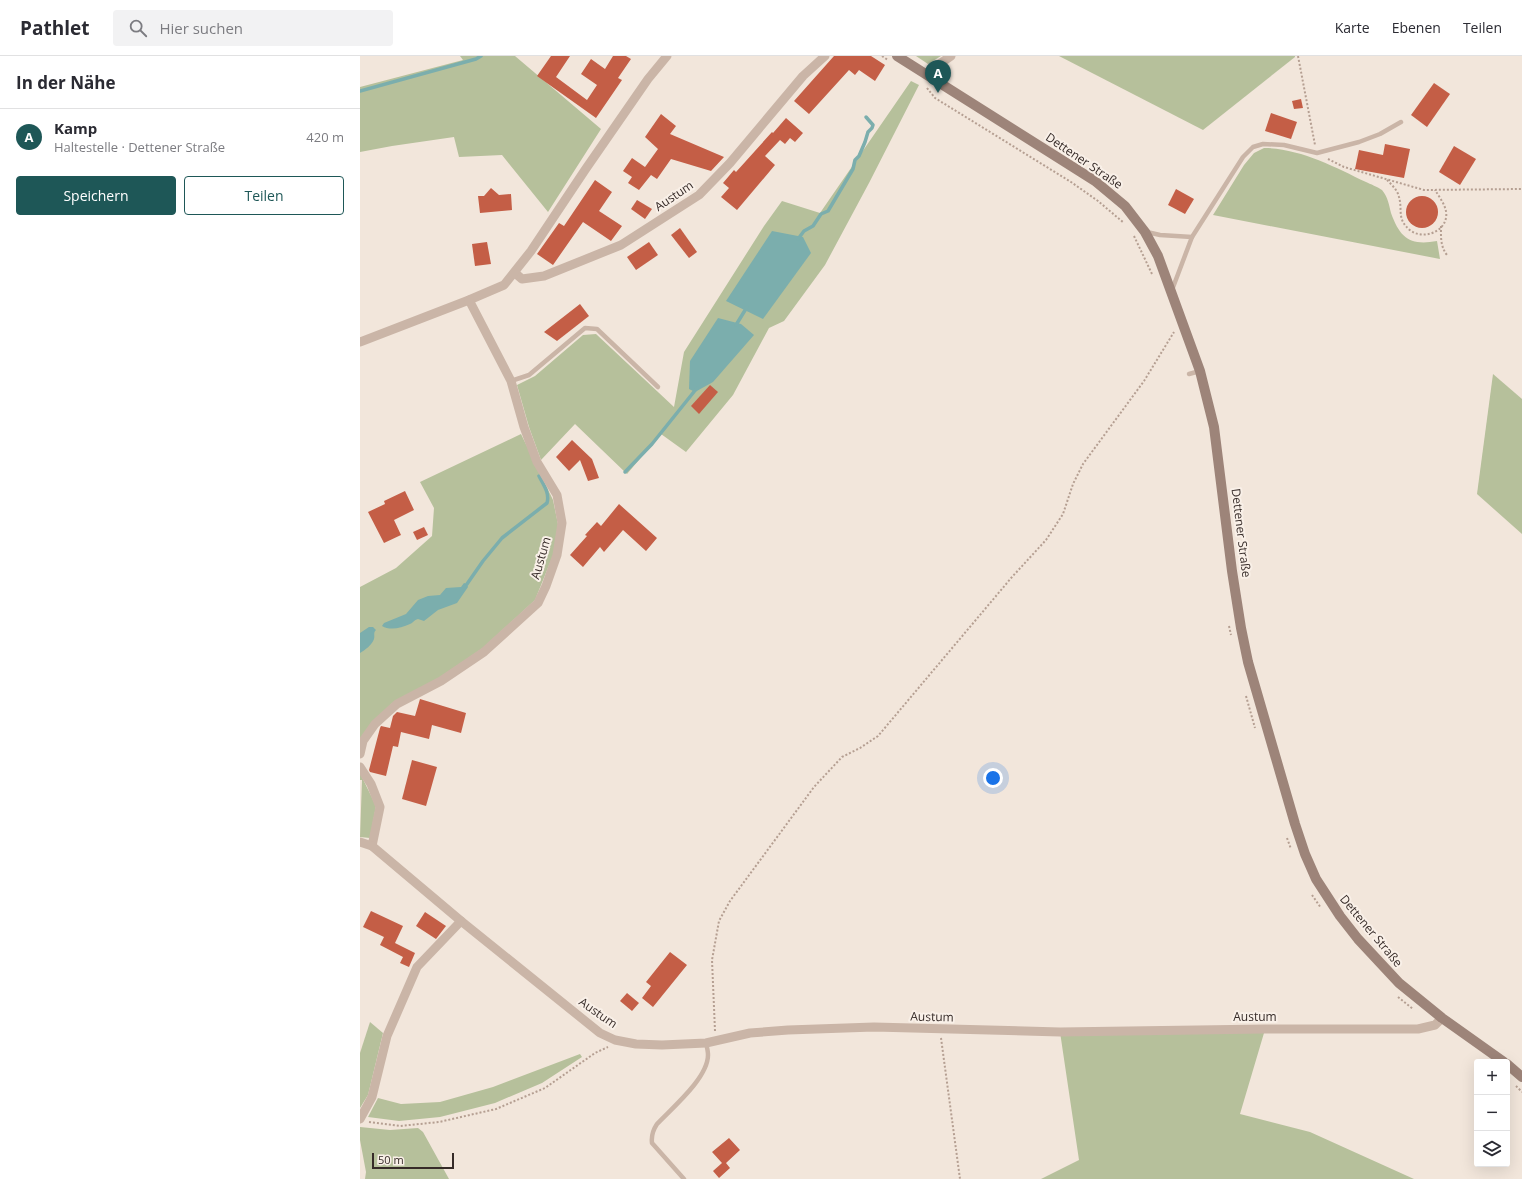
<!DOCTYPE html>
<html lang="de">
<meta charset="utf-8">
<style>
body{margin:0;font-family:"Open Sans",sans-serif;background:#f2f2f3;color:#2b2b33}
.controls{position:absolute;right:12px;bottom:12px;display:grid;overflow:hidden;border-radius:4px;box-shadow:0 4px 16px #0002}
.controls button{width:36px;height:36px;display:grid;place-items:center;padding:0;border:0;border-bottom:1px solid #e1e1e2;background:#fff;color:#2b2b33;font:20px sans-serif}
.scale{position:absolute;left:12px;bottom:10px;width:82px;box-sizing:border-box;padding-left:4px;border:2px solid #362b28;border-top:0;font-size:11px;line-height:14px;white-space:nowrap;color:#362b28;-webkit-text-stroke:3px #f9f0e8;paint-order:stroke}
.you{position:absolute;left:633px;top:722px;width:14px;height:14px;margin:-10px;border:3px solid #fff;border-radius:50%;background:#1a73e8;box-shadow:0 0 0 6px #1a73e833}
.badge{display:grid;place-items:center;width:26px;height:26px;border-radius:50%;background:#1e5757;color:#fff;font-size:13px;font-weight:700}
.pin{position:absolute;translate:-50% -33px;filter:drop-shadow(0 1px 2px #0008)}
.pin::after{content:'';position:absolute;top:21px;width:14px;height:12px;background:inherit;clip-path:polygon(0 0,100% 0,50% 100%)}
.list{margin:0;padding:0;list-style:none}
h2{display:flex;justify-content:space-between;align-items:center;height:52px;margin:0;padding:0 16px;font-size:17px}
h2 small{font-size:13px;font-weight:400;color:#7c7c81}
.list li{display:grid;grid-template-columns:26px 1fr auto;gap:12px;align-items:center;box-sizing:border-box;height:56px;padding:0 16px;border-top:1px solid #e1e1e2}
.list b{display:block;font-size:15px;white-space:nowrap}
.list p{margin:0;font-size:13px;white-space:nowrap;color:#7c7c81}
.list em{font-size:13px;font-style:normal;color:#7c7c81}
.actions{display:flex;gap:8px;padding:12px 16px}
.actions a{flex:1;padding:9px 0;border:1px solid #1e5757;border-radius:4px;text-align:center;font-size:14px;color:#1e5757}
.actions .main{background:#1e5757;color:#fff}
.icon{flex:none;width:22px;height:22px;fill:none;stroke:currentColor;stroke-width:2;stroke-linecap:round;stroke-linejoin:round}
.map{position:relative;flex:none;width:1162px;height:1123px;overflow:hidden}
header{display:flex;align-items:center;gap:24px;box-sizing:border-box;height:56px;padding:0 20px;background:#fff;border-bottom:1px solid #e1e1e2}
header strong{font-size:19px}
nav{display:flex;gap:22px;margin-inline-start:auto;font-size:14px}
.search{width:280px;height:36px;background:#f2f2f3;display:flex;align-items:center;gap:10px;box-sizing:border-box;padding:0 14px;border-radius:4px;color:#7c7c81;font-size:15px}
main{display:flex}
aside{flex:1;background:#fff}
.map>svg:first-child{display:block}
.green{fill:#b6c09b}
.water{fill:#7baead}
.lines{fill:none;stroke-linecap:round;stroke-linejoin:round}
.stream{stroke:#7baead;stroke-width:3.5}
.building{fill:#c45e46}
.path{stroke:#b59f92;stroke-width:2;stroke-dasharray:2 2;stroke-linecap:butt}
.lane{stroke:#cab5a7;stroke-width:4.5}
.street{stroke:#cab5a7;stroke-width:9}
.secondary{stroke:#9d8479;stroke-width:10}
.labels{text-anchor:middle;stroke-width:4;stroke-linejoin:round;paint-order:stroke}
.street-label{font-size:12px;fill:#362b28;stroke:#f9f0e8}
</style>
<header>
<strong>Pathlet</strong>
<div class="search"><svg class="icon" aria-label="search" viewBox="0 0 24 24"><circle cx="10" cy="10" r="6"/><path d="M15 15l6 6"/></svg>Hier suchen</div>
<nav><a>Karte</a><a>Ebenen</a><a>Teilen</a></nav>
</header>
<main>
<aside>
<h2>In der Nähe<small></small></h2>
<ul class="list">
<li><span class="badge">A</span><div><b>Kamp</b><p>Haltestelle · Dettener Straße</p></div><em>420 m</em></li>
</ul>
<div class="actions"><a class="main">Speichern</a><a>Teilen</a></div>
</aside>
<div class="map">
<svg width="1162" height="1123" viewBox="0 0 1162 1123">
<rect width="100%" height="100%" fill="#f2e6db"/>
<g class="green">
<polygon points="100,0 155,0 241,73 188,156 142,99 99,101 94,81 32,90 0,96 0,31 103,4"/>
<polygon points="556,0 581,0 568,8"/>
<polygon points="699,0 935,0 935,1 843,74"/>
<polygon points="551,25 559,29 509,127 465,209 424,265 409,272 373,339 326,396 301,378 267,418 215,368 181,404 169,371 157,329 175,320 223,279 236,278 314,351 324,296 404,170 422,145 460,157"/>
<path d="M 904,92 C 939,92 975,111 1006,126 C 1010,128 1018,131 1022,134 C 1028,141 1029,149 1031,157 C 1040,182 1050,190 1077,185 L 1080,203 L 853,159 L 884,109 L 894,97 Z"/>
<polygon points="1133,318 1162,343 1162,478 1117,438"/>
<polygon points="161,378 193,444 198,468 194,497 175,544 123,592 76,624 31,648 0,685 0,531 36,512 72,480 74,452 60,426"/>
<polygon points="0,717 16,750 10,782 0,781 2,724 0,724"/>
<polygon points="10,966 23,977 8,1039 0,1052 0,997"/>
<polygon points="700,976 904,977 880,1058 950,1076 1054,1123 681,1123 719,1104"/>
<polygon points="220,998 222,1001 182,1027 135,1047 80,1061 39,1065 8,1061 18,1042 41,1048 80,1046 133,1031"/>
<polygon points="0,1071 30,1074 58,1072 63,1076 89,1123 5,1123 6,1116 0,1084"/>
</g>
<g class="water">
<polygon points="412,175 443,181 451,197 403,263 366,245"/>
<polygon points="358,262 381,268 394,279 353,326 335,336 329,333 330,305"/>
<path d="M 104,527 L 107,528 L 108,531 L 97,547 L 78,554 L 64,565 L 58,563 C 54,564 53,567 50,568 C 41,572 30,575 22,570 L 24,567 L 46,558 L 58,544 L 68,540 L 80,539 L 86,532 L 101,531 Z"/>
<path d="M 9,571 L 13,571 L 16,574 C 13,577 15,579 14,583 C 12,589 5,594 0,597 L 0,577 Z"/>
</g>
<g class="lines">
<g class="stream">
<polyline points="0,35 116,3 121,0"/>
<polyline points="438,183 444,175 453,170 461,158 468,155 493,113 495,104 499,100 505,86 508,76 512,72 513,69 506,61"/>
<polyline points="376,269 387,251"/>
<polyline points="265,416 292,388 337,332"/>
<path d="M 107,528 L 123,505 L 142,482 L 187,447 C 190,437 183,428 179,420"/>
</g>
</g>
<g class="building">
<polygon points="191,0 210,0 196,21 227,44 237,29 221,18 231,3 245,13 253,0 266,0 271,3 258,22 262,24 236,62 177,20"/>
<polygon points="474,0 511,0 525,9 515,25 499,14 495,19 489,14 449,58 434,45"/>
<polygon points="1074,27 1090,38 1067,71 1051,59"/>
<polygon points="941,43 943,52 934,53 932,45"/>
<polygon points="911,57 937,66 931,83 905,75"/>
<polygon points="301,58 316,70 310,78 364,101 351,115 311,103 297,123 291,119 279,134 268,127 272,121 263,115 272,102 285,111 298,93 285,81"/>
<polygon points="426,62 443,77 435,86 430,82 425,88 420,84 405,100 415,109 377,154 361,141 369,132 363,127 374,114 376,116 412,76 413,77"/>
<polygon points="1025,88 1050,93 1044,122 995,113 999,94 1023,99"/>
<polygon points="1094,90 1116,103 1100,129 1079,116"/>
<polygon points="235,124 252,136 239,155 262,170 251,185 223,166 193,209 177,198 199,167 204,170"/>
<polygon points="131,132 139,139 151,138 152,154 120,157 118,140 124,140"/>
<polygon points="816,133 834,143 825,158 808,149"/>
<circle cx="1062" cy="156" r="16"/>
<polygon points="277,144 292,153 285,163 271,153"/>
<polygon points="320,172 337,196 329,202 311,179"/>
<polygon points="127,186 131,208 115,210 112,188"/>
<polygon points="289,186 298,199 276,214 267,201"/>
<polygon points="220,248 229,260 197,285 184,276"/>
<polygon points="350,329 358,336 339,358 331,350"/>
<polygon points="212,384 232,403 239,422 228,425 220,404 209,415 196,401"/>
<polygon points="45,435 54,454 34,464 41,479 24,487 8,456 25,448 24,445"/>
<polygon points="259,448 297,482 286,495 263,474 244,496 240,491 223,511 210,499 227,480 225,479 237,466 241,470"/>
<polygon points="64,471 68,479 57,484 53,476"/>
<polygon points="60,643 106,657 101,677 72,669 69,683 41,676 38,691 33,690 26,720 10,716 9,714 20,672 21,670 30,672 33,660 37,656 55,660"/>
<polygon points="52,704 77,711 66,750 42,743"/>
<polygon points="11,855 43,870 35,887 55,897 49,911 40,907 43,901 20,889 24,881 3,871"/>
<polygon points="65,856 86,870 76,883 56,870"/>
<polygon points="310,896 327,909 293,951 282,942 291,930 286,926"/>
<polygon points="267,937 279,947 272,955 260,945"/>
<polygon points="369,1082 380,1094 366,1107 370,1112 359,1122 353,1115 362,1107 352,1096"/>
</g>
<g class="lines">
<g class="path">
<polyline points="522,0 528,4"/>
<polyline points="938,0 955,89"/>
<polyline points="567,32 575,42 711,126 738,145 764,167"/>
<polyline points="968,103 984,111 1064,134 1162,133"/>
<path d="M 1027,124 C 1032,129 1038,135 1039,141 C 1043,155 1036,163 1051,175 C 1063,183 1083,177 1086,162 C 1088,152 1080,142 1075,134"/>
<path d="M 1081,170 C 1081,180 1080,190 1087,199"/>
<polyline points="774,180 792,218"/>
<polyline points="869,570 871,579"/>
<polyline points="886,640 895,672"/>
<polyline points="927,782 931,793"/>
<polyline points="952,839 961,852"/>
<polyline points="1038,941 1053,953"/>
<polyline points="355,975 352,904 359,865 370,845 454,731 482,701 500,692 518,680 652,521 686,484 703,458 713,428 723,408 784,325 814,276"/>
<polyline points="581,982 600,1123"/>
<polyline points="1156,1030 1162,1036"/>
<polyline points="9,1066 40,1070 79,1066 136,1053 185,1032 235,997 248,991"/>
</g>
<g class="lane">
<polyline points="787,176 800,179 832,181 883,101 893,91 903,88 924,89 957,97 999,86 1020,78 1041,66"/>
<polyline points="812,234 832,181"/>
<polyline points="829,318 840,315"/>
<polyline points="151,325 169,319 225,272 237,273 298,331"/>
<path d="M 324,1123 L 292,1087 C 291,1079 293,1074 297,1068 C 312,1052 348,1022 348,999 C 348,995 347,991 346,987"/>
</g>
<g class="street">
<polyline points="565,18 591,0"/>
<polyline points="155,217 162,223 184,220 261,189 339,139 370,107 443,20 465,0"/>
<polyline points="0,286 109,244 144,229 171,195 225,114 288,23 307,0"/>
<polyline points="0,698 3,685 15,668 37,648 81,625 124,596 178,547 186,530 197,499 202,467 197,439 177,406 164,371 151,325 109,244"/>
<polyline points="0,711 11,728 20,751 12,790"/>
<polyline points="0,786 12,790 101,865 57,911 27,980 12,1041 0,1063"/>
<polyline points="101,865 240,977 255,984 276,988 302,989 346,987 390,977 428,974 514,971 700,976 905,973 1058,973 1075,969 1082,962"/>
</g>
<g class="secondary">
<polyline points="537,0 735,125 765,150 785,176 798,200 840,315 854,371 872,515 881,572 888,606 935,768 945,798 956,823 980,860 998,883 1039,927 1082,962 1144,1006"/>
<polyline points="1147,1008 1162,1021"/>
</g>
</g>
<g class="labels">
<g class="street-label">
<text transform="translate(724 105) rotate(34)" y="4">Dettener Straße</text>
<text transform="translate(314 140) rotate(-34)" y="4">Austum</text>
<text transform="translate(881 477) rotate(83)" y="4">Dettener Straße</text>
<text transform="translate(181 502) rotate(-74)" y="4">Austum</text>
<text transform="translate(1011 875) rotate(50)" y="4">Dettener Straße</text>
<text transform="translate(238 957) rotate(35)" y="4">Austum</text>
<text transform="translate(572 961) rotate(1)" y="4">Austum</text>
<text x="895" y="965">Austum</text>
</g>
</g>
</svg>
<div class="controls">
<button>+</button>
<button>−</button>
<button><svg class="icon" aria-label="layers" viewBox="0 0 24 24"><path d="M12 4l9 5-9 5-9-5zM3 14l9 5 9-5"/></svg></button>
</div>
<div class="scale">50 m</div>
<div class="you"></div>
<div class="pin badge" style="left:578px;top:37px">A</div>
</div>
</main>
